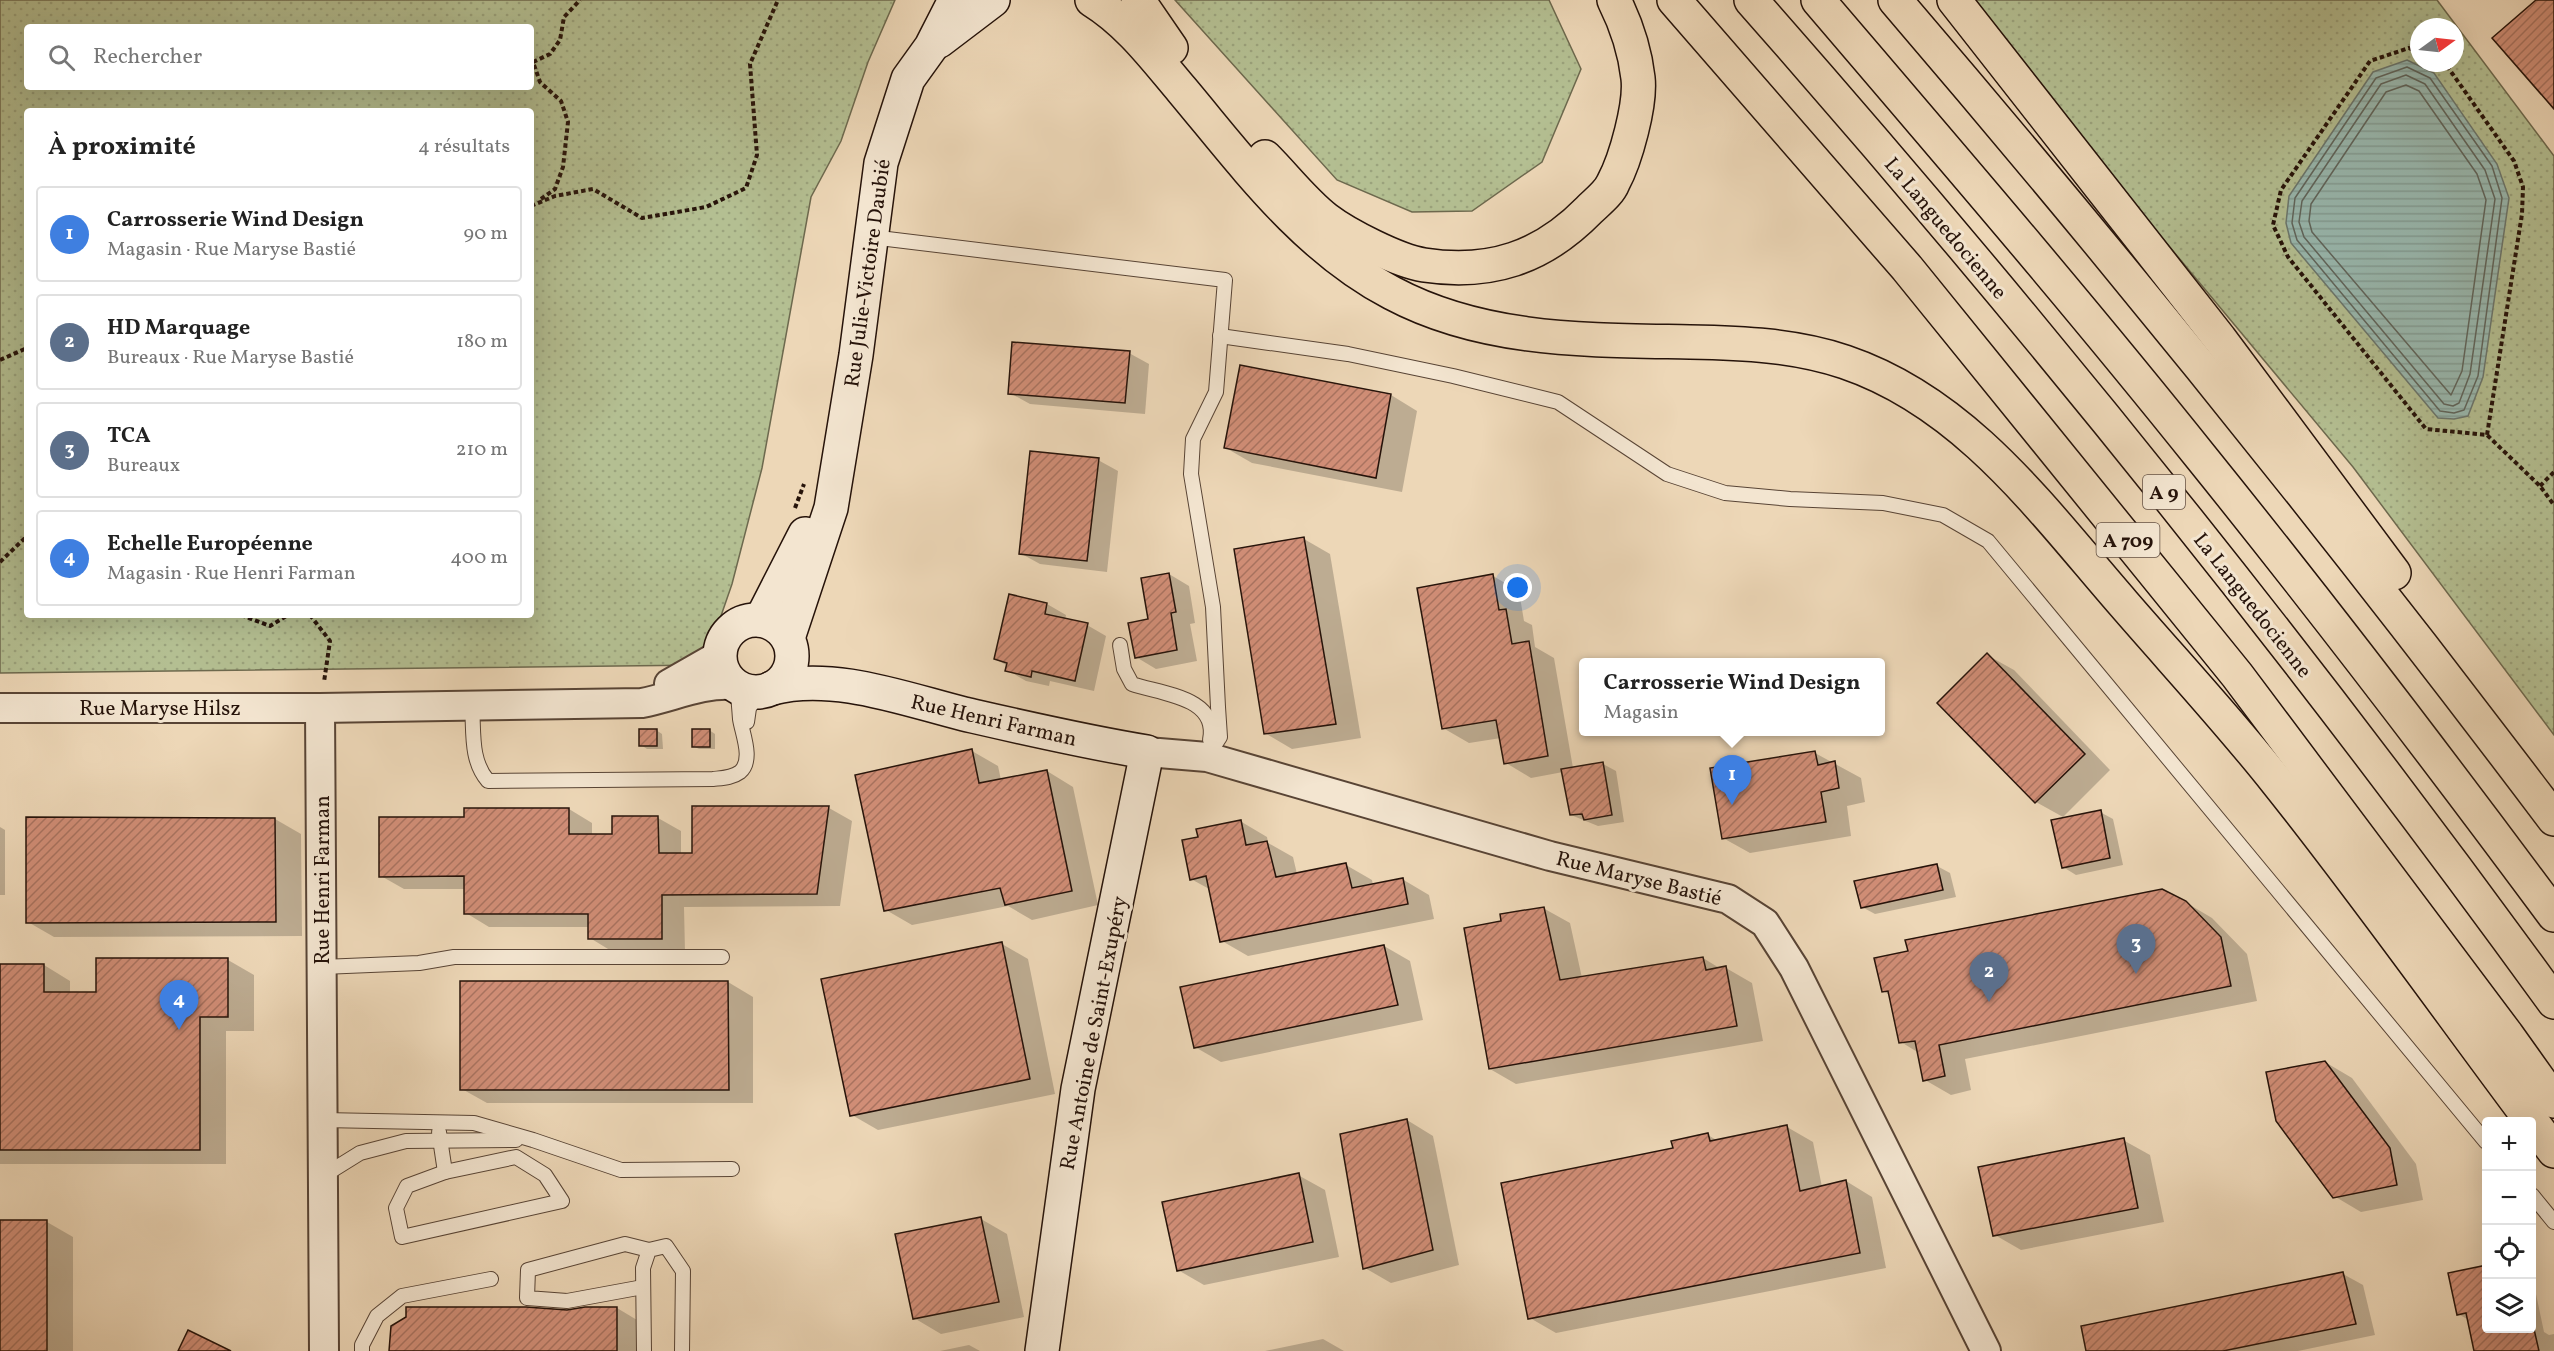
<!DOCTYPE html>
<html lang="fr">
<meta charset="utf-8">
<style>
body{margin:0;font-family:Vollkorn,serif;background:#f2f2f2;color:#222}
.controls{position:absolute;right:18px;bottom:18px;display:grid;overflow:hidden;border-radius:6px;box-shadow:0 6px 24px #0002}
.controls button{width:54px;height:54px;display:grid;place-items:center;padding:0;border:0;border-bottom:2px solid #e0e0e0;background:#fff;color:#222;font:30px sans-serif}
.compass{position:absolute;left:2410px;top:18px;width:54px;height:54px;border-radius:50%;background:#fff;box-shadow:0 6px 24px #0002;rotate:75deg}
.you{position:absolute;left:1518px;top:588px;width:21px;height:21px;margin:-15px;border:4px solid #fff;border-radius:50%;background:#1a73e8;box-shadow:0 0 0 9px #1a73e833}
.badge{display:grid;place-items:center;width:39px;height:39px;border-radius:50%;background:#8f2418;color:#fff;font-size:20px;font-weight:700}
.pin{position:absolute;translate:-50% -50px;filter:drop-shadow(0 2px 3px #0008)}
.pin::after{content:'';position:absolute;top:32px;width:21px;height:18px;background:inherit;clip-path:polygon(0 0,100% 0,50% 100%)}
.popup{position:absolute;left:1579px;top:658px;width:306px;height:78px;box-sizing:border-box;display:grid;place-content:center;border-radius:6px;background:#fff;filter:drop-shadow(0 2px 4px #0005);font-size:20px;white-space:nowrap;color:#767676}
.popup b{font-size:22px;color:#222}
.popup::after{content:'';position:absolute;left:50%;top:100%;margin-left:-12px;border:12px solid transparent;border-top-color:#fff}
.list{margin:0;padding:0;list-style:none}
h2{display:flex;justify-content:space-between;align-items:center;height:78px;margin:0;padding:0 24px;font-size:26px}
h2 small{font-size:20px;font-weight:400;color:#767676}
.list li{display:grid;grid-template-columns:39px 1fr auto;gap:18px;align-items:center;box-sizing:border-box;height:96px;margin:0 12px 12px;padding:0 12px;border:2px solid #e0e0e0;border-radius:6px}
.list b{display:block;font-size:22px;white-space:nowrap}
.list p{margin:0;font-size:20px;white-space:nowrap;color:#767676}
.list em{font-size:20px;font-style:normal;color:#767676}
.icon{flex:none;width:33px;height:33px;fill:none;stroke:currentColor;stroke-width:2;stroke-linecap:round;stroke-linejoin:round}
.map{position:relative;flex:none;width:2554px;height:1351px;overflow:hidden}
.search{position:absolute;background:#fff;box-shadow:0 6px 24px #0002;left:24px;top:24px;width:510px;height:66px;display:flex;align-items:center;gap:15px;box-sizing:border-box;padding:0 21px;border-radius:6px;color:#767676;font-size:22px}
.panel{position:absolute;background:#fff;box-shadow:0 6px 24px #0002;left:24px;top:108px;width:510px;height:510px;border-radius:6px}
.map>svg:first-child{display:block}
.grass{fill:url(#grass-dots);stroke:#6d694e;stroke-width:1.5;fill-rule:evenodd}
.water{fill:url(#water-rules);stroke:#6b776e;stroke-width:1.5}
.shadow{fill:#0003}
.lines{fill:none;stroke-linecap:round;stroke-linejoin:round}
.shore{stroke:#60665d;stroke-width:1.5}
.building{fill:url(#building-hatch);stroke:#26130a;stroke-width:1.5}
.lane-casing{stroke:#584435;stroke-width:16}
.street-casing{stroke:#584435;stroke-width:32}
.secondary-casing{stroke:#26130a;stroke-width:36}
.highway-casing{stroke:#26130a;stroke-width:36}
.path{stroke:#26130a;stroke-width:4;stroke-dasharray:4.5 3;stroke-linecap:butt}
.lane{stroke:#f3e5d0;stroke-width:14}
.street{stroke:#f3e5d0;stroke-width:28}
.secondary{stroke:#f3e5d0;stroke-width:33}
.highway{stroke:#edd7b7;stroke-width:33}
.labels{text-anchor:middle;stroke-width:6;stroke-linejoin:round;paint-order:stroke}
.shield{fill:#f3e5d0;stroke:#645245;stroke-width:1.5}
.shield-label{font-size:20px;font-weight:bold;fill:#26130a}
.street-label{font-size:21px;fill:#26130a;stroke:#f3e5d0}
</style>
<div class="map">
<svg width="2554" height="1351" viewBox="0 0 2554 1351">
<defs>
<pattern id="grass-dots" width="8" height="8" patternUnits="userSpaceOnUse" patternTransform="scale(1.5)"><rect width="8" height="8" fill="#b4bf92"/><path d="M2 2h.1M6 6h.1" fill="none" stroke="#9ba37d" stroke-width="1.8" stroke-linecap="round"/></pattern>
<pattern id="water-rules" width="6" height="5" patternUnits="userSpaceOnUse" patternTransform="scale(1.5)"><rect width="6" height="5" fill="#99b9b0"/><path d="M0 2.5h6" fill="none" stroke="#849e96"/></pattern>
<pattern id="building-hatch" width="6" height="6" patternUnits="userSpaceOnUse" patternTransform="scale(1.5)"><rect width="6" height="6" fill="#d18e77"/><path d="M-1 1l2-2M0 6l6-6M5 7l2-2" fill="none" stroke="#a97360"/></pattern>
</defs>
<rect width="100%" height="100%" fill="#edd7b7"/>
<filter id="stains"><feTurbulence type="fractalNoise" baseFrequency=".00333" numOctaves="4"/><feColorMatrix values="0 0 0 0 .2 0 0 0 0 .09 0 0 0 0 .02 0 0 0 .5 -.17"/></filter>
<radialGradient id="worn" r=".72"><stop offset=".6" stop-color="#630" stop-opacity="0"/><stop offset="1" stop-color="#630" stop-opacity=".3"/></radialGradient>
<g class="grass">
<path d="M 0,0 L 895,0 L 868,62 L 841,141 L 811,197 L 762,468 L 732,584 L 704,665 L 0,673 ZM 27,27 L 531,27 L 531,87 L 27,87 ZM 27,111 L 531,111 L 531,615 L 27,615 Z"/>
<polygon points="1175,0 1549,0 1581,69 1542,162 1472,211 1412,212 1337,180"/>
<path d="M 1964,0 L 2437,0 L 2554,156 L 2554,735 L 2353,467 ZM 2419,27 L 2455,27 L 2455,63 L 2419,63 Z"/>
</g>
<polygon class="water" points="2407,60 2434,73 2497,164 2509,198 2483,377 2468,416 2454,419 2438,418 2291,243 2286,223 2289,196 2373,72"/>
<g class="shadow">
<polygon points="1129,353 1149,364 1145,414 1030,404 1010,393"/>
<polygon points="1241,367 1391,395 1417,411 1402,492 1252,463 1226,448"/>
<polygon points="1098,460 1118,471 1107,572 1040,564 1020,553"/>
<polygon points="1304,539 1330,554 1361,738 1292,749 1265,733"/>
<polygon points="1169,574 1189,586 1195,623 1190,624 1197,661 1156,669 1136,657"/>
<polygon points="1493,576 1519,591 1524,621 1532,625 1535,647 1554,658 1573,768 1603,764 1616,771 1624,822 1598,826 1571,815 1563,772 1531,778 1506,763 1501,738 1469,743 1443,728"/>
<polygon points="1010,596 1047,604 1066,615 1065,620 1087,625 1106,636 1094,691 1050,681 1049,686 1026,681 1007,670 1008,666 995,659"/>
<polygon points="1987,655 2014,670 2110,770 2063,817 2036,802 1939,703"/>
<polygon points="656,730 662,734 663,749 647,749 641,745"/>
<polygon points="709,730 715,734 715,749 699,749 693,746"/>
<polygon points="972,751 998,766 1001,780 1047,771 1073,787 1098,905 1032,920 1008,906 912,925 886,910"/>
<polygon points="1815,753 1861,778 1865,802 1847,806 1851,836 1750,853 1723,838"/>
<polygon points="694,808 829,808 852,821 840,906 684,907 685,952 613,952 590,938 590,927 489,927 466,913 466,889 404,889 381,876 466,819 569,809 592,823 592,836 614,835 658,818 681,831 681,854 694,854"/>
<polygon points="2100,812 2113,819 2123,865 2076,875 2063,867"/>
<polygon points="275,819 301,834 302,936 54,937 28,922"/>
<polygon points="1240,821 1267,837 1268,843 1293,857 1297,874 1346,865 1372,880 1373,885 1402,879 1429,895 1434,919 1248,956 1222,941 1211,890 1191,879 1199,838"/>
<polygon points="0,827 5,830 5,895 0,895"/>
<polygon points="1937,866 1950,873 1956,897 1875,914 1862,907"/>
<polygon points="2185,902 2212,918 2247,954 2257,1001 1965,1059 1971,1090 1951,1095 1925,1080 1919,1053 1901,1042 1891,996 1883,991"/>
<polygon points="1543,908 1570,923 1582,978 1703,958 1721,969 1726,968 1752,983 1763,1041 1516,1084 1490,1069 1503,922"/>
<polygon points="1002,944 1028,959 1055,1094 878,1130 852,1115"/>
<polygon points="1384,946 1410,961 1423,1020 1221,1062 1195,1047"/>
<polygon points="228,960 254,975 254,1031 226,1031 226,1164 0,1164 0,965 44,965 70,981 70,993 97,993"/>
<polygon points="728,982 753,997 753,1103 487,1103 462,1089 462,983"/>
<polygon points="2325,1062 2352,1078 2416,1164 2423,1200 2361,1212 2334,1196"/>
<polygon points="1407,1120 1433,1136 1459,1265 1391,1283 1365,1268"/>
<polygon points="1787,1127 1813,1142 1822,1187 1846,1181 1872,1197 1886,1268 1556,1333 1530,1318 1674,1149 1708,1135 1718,1141"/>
<polygon points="2123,1140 2150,1155 2164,1222 2021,1250 1995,1235"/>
<polygon points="1298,1175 1325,1190 1339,1257 1204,1285 1178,1270"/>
<polygon points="981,1219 1007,1234 1024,1317 941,1334 914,1318"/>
<polygon points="0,1222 47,1222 73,1237 73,1351 0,1351"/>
<polygon points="2343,1274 2363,1285 2375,1335 2298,1351 2088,1351"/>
<polygon points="2450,1274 2486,1328 2532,1328 2532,1275 2544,1332 2549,1335 2554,1334 2554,1351 2476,1351 2469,1320 2458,1314"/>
<polygon points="617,1308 642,1323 642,1351 391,1351 567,1311"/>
<polygon points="1323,1339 1344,1351 1265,1351"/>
<polygon points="969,1345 980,1351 940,1351"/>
</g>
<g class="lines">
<g class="shore">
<polygon points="2407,67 2430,78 2492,166 2502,198 2478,376 2464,410 2454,413 2440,411 2297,240 2292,223 2295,198 2376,78"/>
<polygon points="2406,75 2425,84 2485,170 2495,199 2470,374 2459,403 2453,406 2444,404 2304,237 2299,222 2302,201 2381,84"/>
<polygon points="2406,85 2419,91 2477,174 2486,200 2462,371 2451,395 2312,232 2309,221 2311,204 2386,92"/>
</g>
</g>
<g class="building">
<polygon points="2536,0 2554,0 2554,109 2492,38"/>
<polygon points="1012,342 1130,351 1125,403 1008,394"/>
<polygon points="1240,365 1391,394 1376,478 1224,448"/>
<polygon points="1030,451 1099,458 1087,561 1019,554"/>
<polygon points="1304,537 1336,724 1264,734 1234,549"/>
<polygon points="1169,573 1176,612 1171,613 1177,650 1135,658 1128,623 1148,619 1141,578"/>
<polygon points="1493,574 1499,610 1506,609 1512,644 1529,641 1548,756 1504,764 1496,720 1442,729 1417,588"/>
<polygon points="1009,594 1047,603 1045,614 1088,623 1075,681 1032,671 1031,677 1005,671 1007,663 994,659"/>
<polygon points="1987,653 2085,754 2035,803 1937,703"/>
<rect x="639" y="729" width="18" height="17"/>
<rect x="692" y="729" width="18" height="18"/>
<polygon points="972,749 979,783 1047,770 1072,891 1005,905 1000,888 884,911 855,775"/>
<polygon points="1815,751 1818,765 1835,761 1839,788 1821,792 1826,822 1722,839 1710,768"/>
<polygon points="1603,762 1612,815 1584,820 1582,814 1570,815 1561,769"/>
<polygon points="692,806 829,806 817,894 662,895 662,939 588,939 588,914 464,914 464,876 379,877 379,817 464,817 464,808 569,808 569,834 612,834 612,816 658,816 659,853 692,853"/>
<polygon points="2101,810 2110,858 2062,868 2051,820"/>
<polygon points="26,817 275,818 276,922 26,923"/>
<polygon points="1241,820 1246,845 1267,841 1276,877 1346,863 1352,888 1403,878 1408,904 1220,942 1206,876 1190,880 1182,840 1198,837 1196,829"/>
<polygon points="1937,864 1943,890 1861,908 1854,881"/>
<polygon points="2162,889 2186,901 2221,937 2231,986 1939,1045 1945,1076 1923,1081 1915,1041 1899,1043 1888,991 1882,992 1874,958 1908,951 1905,940"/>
<polygon points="1544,907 1560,980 1703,957 1706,970 1726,966 1737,1026 1489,1069 1464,928 1501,921 1500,914"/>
<polygon points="1002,942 1030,1079 850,1116 821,979"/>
<polygon points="1384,945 1398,1005 1194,1048 1180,987"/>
<polygon points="96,958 228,958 228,1017 200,1017 200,1150 0,1150 0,964 44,964 44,992 96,992"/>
<polygon points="460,981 728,981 729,1090 460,1090"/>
<polygon points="2325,1061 2390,1148 2397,1185 2333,1198 2276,1121 2266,1072"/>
<polygon points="1407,1119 1433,1250 1363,1269 1340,1134"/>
<polygon points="1787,1125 1800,1191 1846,1180 1860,1253 1528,1319 1501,1183 1673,1148 1671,1141 1708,1133 1710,1141"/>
<polygon points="2124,1138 2138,1208 1993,1236 1978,1167"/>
<polygon points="1299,1173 1313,1242 1177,1271 1162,1202"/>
<polygon points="981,1217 999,1302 913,1319 895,1234"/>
<rect x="0" y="1220" width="47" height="131"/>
<polygon points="2487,1265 2487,1329 2534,1329 2539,1351 2474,1351 2466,1313 2457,1315 2448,1273"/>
<polygon points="2343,1272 2356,1324 2223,1351 2086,1351 2081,1326"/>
<polygon points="406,1307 526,1307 567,1310 585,1307 617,1307 617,1351 389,1351 391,1326 406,1317"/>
<polygon points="188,1330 231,1351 178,1351"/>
</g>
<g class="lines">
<g class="lane-casing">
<g id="lane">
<polyline points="871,237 1225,280 1216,392 1193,439 1191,474 1213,607 1218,707 1220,737 1207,757"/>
<polyline points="1220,336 1348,354 1453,376 1558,402 1667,474 1725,493 1790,499 1883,503 1943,515 1988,541 2486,1142"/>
<path d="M 1120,645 L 1124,669 L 1132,684 C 1161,694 1219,697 1210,740"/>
<path d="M 472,705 C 474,732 470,760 488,781 L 713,779 C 722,778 732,778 740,772 C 754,760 742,733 740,719 C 739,707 739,698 736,686"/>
<polyline points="747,722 749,708 760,692"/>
<polyline points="322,967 419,963 454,957 722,957"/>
<polyline points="323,1120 474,1123 533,1140 621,1170 732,1169"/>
<polyline points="439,1132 445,1172"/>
<polygon points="516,1157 545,1175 562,1201 402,1237 396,1208 407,1186 445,1172"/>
<polyline points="323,1176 360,1153 406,1141 516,1140"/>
<polyline points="2532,1195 2554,1222"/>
<polyline points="643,1287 567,1301 527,1298 528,1270 625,1244 649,1250"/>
<polyline points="362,1351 362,1345 377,1316 402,1296 491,1279"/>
<polyline points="644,1351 643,1268 649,1250 666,1246 683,1271 682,1351"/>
</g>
</g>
<g class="street-casing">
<g id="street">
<polyline points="669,684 718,656"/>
<path d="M 0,708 L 320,708 L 642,703 C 673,697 701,683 733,685"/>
<polyline points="320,708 324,1351"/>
<polyline points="1147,752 1207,757 1550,856 1728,899 1765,923 1794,968 1986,1351"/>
</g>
</g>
<g class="secondary-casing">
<g id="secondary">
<polyline points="939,41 993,0"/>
<circle cx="756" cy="656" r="36"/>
<polyline points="761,620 805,534"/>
<polyline points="788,638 831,508 856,355 881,163 908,79 931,47 955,0"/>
<path d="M 772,688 C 833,672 904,699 964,714 C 1025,728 1085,742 1147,752 L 1078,1089 L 1042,1351"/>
</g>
</g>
<g class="highway-casing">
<g id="highway">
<path d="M 1092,0 C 1129,23 1154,57 1182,90 C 1244,164 1304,247 1392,293 C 1484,342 1588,340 1690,342 C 1742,343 1795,345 1845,362 C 1966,403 2042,510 2123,603 C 2174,662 2228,720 2277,782 C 2373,902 2461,1028 2554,1151"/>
<polyline points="1138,0 1171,48"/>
<polyline points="1674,0 1907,268 2237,675 2507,1035 2554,1101"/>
<path d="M 1751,0 C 2034,321 2303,656 2554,1002"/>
<path d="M 1818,0 C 1947,151 2077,302 2201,457 C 2322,607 2439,760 2554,915"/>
<path d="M 1895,0 C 2123,266 2343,539 2554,819"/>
<polyline points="1954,0 2220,339 2394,573"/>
<path d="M 1265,157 C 1285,177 1304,202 1326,219 C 1347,235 1398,261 1424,265 C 1490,275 1542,258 1589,210 C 1597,202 1609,193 1613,183 C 1626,159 1641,104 1638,78 C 1635,51 1626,24 1614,0"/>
</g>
</g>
<g class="path">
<polyline points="2419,53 2409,48 2370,61 2281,190 2273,225 2288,257 2426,429 2487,435 2540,486 2554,505"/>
<polyline points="2440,63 2447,66 2514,161 2523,187 2522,214 2487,435"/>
<polyline points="541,199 555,189 563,167 568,122 561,101 540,82 533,62 550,54 560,40 564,17 580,0"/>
<polyline points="531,206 555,196 593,189 642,218 706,207 746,188 757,155 750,64 778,0"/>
<polyline points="0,360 27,348"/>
<polyline points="2540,486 2554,472"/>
<polyline points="795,508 804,484"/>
<polyline points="0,562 27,536"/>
<polyline points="241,615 270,626 288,615"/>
<polyline points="310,615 330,641 324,682"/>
</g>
<use href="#lane" class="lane"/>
<use href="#street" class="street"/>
<use href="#secondary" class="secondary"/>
<use href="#highway" class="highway"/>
</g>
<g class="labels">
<g class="shield">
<rect x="2143" y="475" width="42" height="34" rx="4.5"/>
<rect x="2096.5" y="523" width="63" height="34" rx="4.5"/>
</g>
<g class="shield-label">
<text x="2164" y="499">A 9</text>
<text x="2128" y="547">A 709</text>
</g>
<g class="street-label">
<text transform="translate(1946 228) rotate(50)" y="7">La Languedocienne</text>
<text transform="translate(867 273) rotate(-82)" y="7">Rue Julie-Victoire Daubié</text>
<text transform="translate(2253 605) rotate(52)" y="7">La Languedocienne</text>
<text x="160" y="715">Rue Maryse Hilsz</text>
<text transform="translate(994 720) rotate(13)" y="7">Rue Henri Farman</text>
<text transform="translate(1639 878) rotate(14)" y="7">Rue Maryse Bastié</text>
<text transform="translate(322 880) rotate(-90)" y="7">Rue Henri Farman</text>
<text transform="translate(1093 1033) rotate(-79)" y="7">Rue Antoine de Saint-Exupéry</text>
</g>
</g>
<rect width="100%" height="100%" filter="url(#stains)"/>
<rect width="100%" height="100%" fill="url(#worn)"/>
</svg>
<div class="controls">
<button>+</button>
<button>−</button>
<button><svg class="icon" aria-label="locate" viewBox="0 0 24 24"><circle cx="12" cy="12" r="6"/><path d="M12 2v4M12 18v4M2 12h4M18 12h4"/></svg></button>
<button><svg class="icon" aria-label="layers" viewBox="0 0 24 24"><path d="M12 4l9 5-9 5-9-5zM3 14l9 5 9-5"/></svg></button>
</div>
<svg class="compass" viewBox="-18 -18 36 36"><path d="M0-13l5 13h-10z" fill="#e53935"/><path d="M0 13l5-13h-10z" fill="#767676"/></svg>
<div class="you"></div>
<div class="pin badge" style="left:1732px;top:805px;background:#3f7fe0">1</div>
<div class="popup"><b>Carrosserie Wind Design</b>Magasin</div>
<div class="pin badge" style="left:1989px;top:1002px;background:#5c6f8a">2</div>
<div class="pin badge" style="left:2136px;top:974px;background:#5c6f8a">3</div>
<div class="pin badge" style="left:179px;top:1030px;background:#3f7fe0">4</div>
<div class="search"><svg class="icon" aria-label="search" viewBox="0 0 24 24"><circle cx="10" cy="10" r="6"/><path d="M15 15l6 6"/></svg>Rechercher</div>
<section class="panel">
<h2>À proximité<small>4 résultats</small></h2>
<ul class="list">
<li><span class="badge" style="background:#3f7fe0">1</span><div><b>Carrosserie Wind Design</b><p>Magasin · Rue Maryse Bastié</p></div><em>90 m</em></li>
<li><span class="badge" style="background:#5c6f8a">2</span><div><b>HD Marquage</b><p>Bureaux · Rue Maryse Bastié</p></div><em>180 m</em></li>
<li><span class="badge" style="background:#5c6f8a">3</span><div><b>TCA</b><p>Bureaux</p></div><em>210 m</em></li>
<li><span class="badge" style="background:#3f7fe0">4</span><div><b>Echelle Européenne</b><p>Magasin · Rue Henri Farman</p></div><em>400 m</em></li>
</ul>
</section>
</div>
